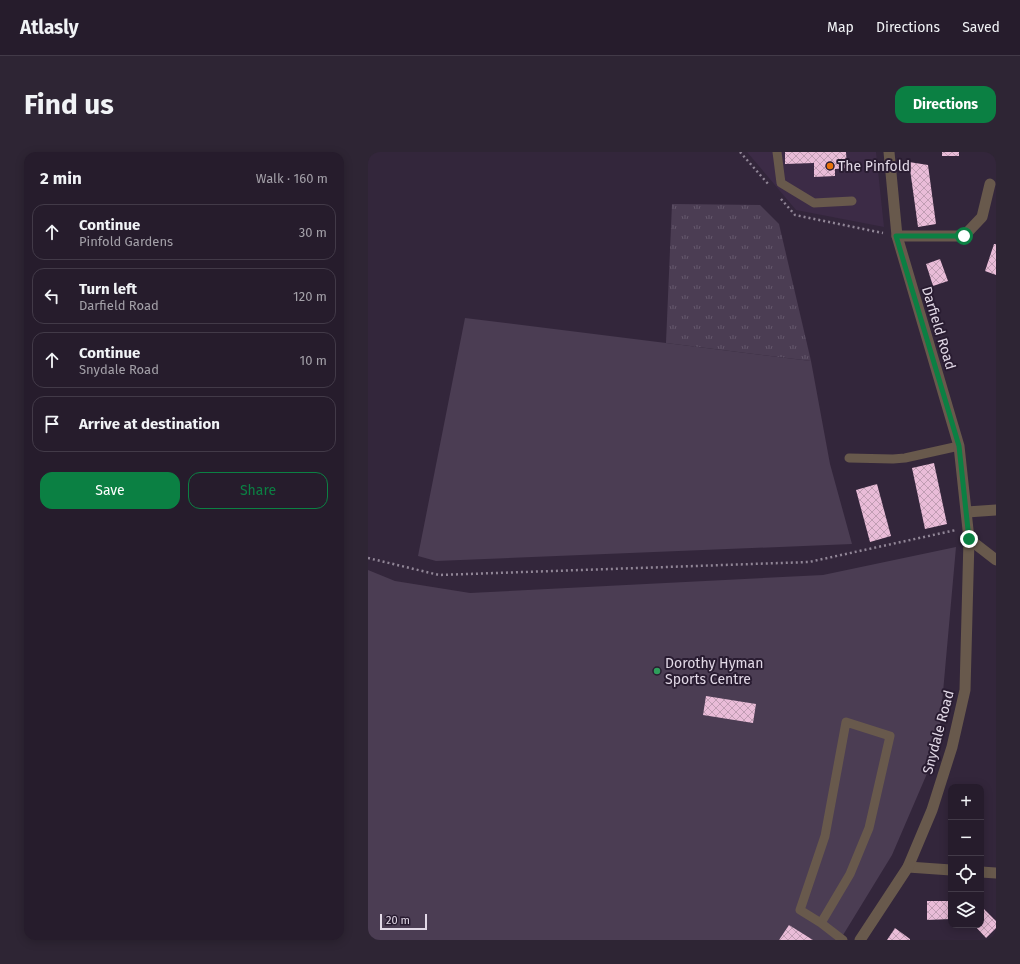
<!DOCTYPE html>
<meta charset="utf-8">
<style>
body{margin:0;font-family:"Fira Sans",sans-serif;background:#2e2534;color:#f1f3f6}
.controls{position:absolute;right:12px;bottom:12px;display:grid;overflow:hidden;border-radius:8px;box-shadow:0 2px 10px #0003}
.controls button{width:36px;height:36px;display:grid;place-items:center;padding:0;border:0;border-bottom:1px solid #423a48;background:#261c2c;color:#f1f3f6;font:20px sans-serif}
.scale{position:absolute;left:12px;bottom:10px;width:47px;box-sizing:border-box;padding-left:4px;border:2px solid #e2d9e7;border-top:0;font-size:11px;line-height:14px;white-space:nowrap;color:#e2d9e7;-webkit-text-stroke:3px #291c31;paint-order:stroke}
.stop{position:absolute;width:12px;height:12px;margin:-9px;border:3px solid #0b8043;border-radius:50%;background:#fff}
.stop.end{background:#0b8043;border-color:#fff;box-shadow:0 1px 4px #0008}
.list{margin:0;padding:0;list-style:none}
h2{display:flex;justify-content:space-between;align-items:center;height:52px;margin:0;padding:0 16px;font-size:17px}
h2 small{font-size:13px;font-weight:400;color:#a4a1a9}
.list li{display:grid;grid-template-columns:26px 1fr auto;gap:12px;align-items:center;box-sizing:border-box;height:56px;margin:0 8px 8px;padding:0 8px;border:1px solid #423a48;border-radius:12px}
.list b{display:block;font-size:15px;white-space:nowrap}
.list p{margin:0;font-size:13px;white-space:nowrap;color:#a4a1a9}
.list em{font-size:13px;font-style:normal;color:#a4a1a9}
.actions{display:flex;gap:8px;padding:12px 16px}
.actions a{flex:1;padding:9px 0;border:1px solid #0b8043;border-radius:12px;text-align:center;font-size:14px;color:#0b8043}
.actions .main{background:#0b8043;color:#fff}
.icon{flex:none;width:22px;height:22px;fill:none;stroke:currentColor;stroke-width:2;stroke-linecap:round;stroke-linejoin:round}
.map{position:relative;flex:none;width:628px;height:788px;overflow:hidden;border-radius:12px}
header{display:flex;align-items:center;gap:24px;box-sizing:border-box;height:56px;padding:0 20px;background:#261c2c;border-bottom:1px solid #423a48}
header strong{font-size:19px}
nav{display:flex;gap:22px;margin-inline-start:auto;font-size:14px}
.intro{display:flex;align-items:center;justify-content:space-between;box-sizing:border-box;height:96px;padding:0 24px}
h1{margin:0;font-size:28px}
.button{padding:10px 18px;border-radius:12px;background:#0b8043;color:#fff;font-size:14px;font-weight:700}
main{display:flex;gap:24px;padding:0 24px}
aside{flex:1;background:#261c2c;border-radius:12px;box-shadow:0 2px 10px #0003}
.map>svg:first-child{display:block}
.built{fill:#3c2b46}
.grass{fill:url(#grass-tufts)}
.garden{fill:#4b3d53}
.building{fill:url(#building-cross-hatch)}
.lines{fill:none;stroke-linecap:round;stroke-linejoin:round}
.path{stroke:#908596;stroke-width:2.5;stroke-dasharray:2 3;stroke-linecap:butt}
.service{stroke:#68594c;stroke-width:9}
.minor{stroke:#68594c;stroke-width:11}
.tertiary{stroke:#68594c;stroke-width:11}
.route{stroke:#0b8043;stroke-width:5}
.food-dot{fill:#e8710a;stroke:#291c31;stroke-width:1.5}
.leisure-dot{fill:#2e9e5b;stroke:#291c31;stroke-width:1.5}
.labels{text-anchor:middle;stroke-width:4;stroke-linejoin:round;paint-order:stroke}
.poi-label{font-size:14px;fill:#e2d9e7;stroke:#291c31;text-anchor:start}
.street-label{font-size:14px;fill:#e2d9e7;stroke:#291c31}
</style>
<header>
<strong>Atlasly</strong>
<nav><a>Map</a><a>Directions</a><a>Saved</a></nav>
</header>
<div class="intro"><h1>Find us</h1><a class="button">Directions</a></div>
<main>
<aside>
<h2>2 min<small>Walk · 160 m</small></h2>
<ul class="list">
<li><svg class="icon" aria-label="ahead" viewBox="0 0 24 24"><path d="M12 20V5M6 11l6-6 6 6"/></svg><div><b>Continue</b><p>Pinfold Gardens</p></div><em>30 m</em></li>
<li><svg class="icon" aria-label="left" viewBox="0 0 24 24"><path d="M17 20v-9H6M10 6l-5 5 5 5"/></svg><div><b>Turn left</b><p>Darfield Road</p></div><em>120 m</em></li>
<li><svg class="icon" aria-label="ahead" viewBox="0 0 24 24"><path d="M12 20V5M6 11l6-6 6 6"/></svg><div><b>Continue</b><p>Snydale Road</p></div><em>10 m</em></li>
<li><svg class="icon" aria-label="arrive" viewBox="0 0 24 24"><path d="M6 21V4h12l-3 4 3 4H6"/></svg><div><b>Arrive at destination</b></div></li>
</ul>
<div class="actions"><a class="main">Save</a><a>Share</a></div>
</aside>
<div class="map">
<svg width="628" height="788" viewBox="0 0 628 788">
<defs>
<pattern id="grass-tufts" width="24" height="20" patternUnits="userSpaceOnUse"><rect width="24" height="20" fill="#4b3d53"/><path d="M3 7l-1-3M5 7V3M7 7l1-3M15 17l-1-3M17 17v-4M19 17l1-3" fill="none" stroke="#65586c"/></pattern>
<pattern id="building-cross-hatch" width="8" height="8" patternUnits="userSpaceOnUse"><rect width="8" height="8" fill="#e9bcd8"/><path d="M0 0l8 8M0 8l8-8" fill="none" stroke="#c09db3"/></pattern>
</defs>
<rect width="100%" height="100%" fill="#33263b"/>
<polygon class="built" points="379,0 508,0 516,75 428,58"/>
<polygon class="grass" points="304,52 392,53 411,72 443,209 298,191"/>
<g class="garden">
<polygon points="97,166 443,209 462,312 484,392 68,409 50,404"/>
<polygon points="588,395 570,596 524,703 472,788 0,788 0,418 27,429 102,441 455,423"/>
</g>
<g class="building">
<polygon points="417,0 478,0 479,16 467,17 467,24 446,25 446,11 417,12"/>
<rect x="574" y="0" width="17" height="4"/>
<polygon points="541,10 560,13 568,72 550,75"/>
<polygon points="626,92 628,92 628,123 617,119"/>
<polygon points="572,107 580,129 565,134 558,112"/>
<polygon points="566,311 579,372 557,377 544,316"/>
<polygon points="509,332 523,384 502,390 488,338"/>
<polygon points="338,544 388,552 385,571 335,563"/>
<polygon points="559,749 583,749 583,767 559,768"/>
<polygon points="613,754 628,769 628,776 618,786 606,773 613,773"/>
<polygon points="421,773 445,788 411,788"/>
<polygon points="527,776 542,787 542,788 519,788"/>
</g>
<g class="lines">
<g class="path">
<polyline points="372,0 401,33"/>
<polyline points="413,47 427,63 515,81"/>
<polyline points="0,406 71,423 441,410 588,378"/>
</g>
<g class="service">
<polyline points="409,0 413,31 446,51 484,49"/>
<polyline points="481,306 525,307 537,306 591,294"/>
<polyline points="453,771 482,722 501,676 522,584 478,570 457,684 432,758 453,771 475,788"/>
</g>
<g class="minor">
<polyline points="529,84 596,84 614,65 622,32"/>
<polyline points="601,387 628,408"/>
<polyline points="540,715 583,718"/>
<polyline points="613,720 628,721"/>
</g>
<g class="tertiary">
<polyline points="599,360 628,358"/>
<polyline points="492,788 540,715 564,658 584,595 597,538 601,387 591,294 529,84 521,0"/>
</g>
</g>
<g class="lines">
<polyline class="route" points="596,84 528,84 591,294 601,387"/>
</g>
<circle class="food-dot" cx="462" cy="14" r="4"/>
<circle class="leisure-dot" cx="289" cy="519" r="4"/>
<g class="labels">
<g class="poi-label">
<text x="470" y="19">The Pinfold</text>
<text x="297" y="516">Dorothy Hyman<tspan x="297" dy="16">Sports Centre</tspan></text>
</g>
<g class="street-label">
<text transform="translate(571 176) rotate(73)" y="5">Darfield Road</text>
<text transform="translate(570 580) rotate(-75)" y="5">Snydale Road</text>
</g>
</g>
</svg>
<div class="controls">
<button>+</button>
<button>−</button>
<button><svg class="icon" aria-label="locate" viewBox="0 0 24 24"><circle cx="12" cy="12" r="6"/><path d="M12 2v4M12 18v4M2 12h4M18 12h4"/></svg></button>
<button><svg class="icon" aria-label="layers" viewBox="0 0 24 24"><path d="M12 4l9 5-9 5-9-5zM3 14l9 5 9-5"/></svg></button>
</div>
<div class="scale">20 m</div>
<div class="stop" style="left:596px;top:84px"></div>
<div class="stop end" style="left:601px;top:387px"></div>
</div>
</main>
